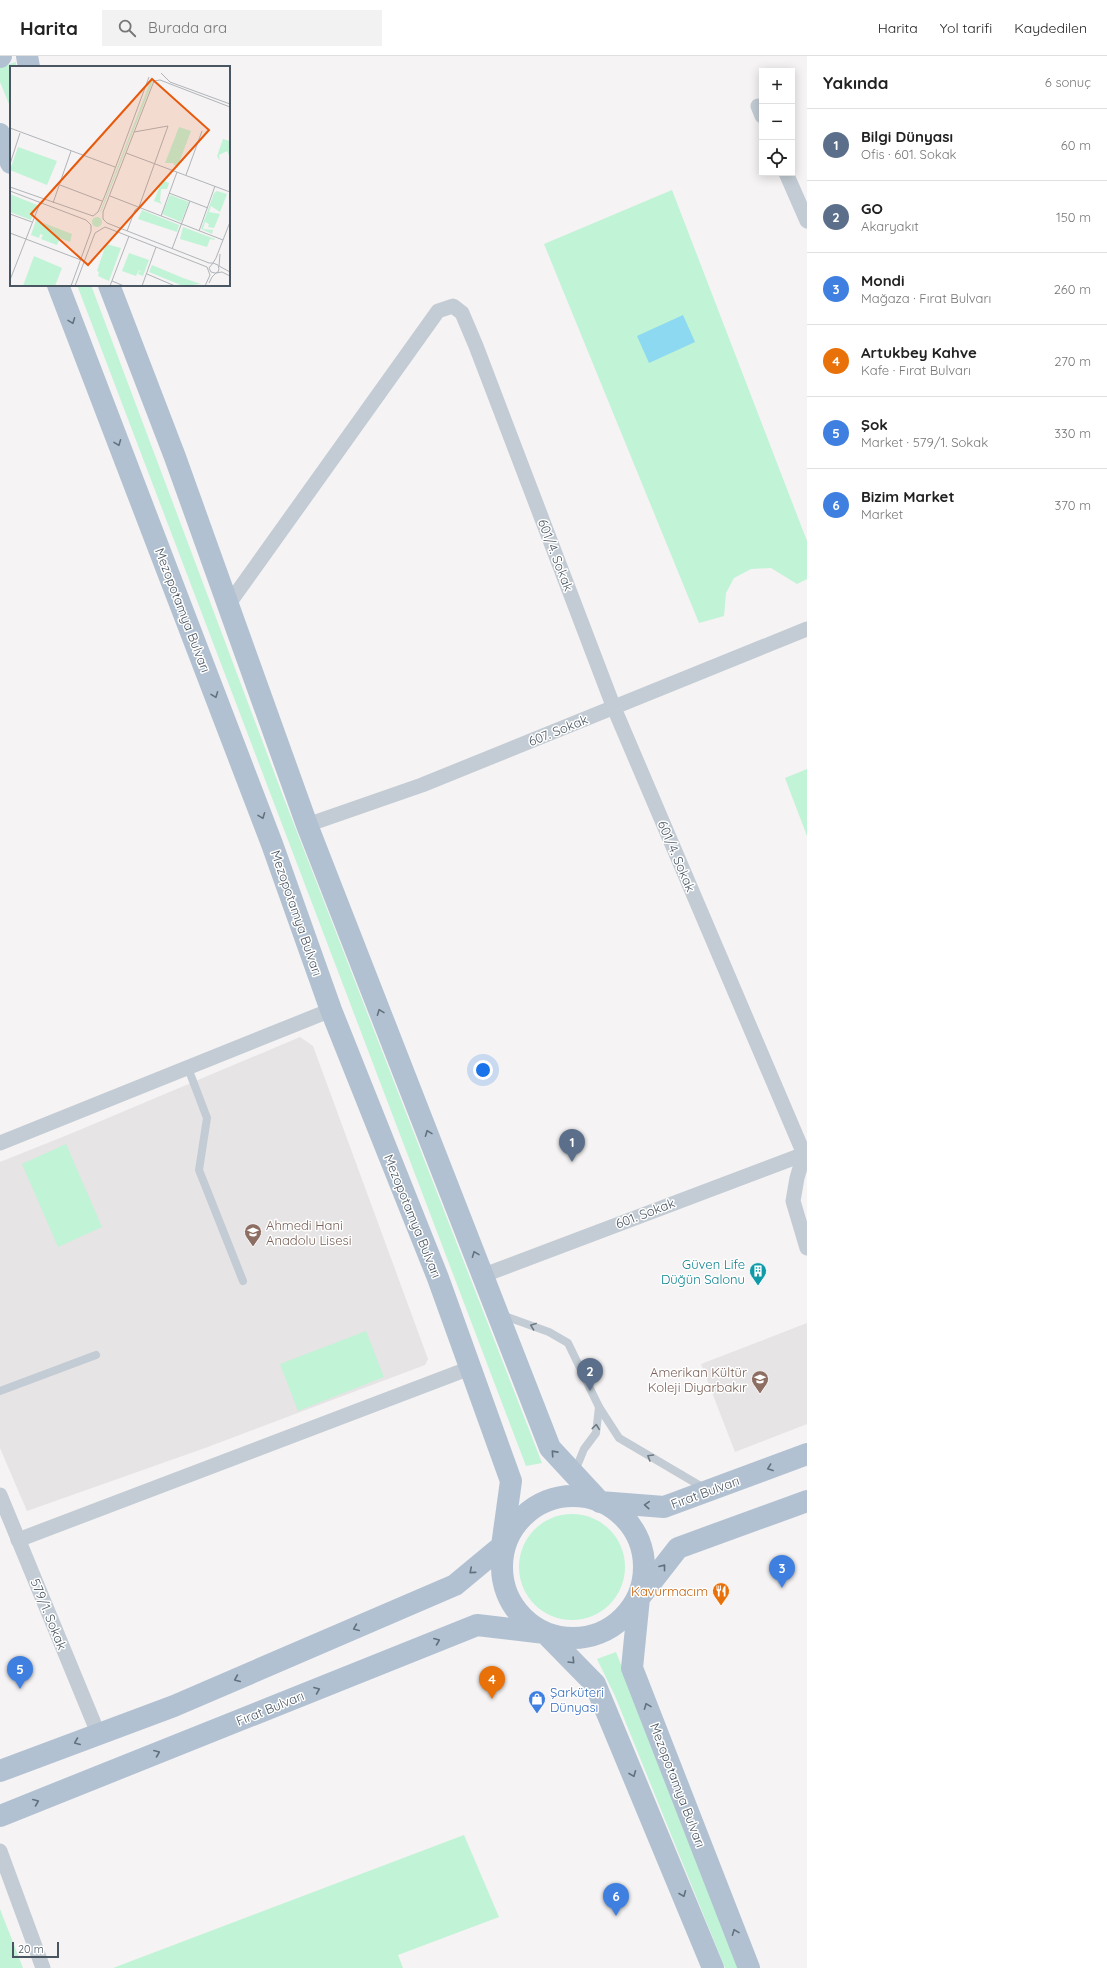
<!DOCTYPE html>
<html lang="tr">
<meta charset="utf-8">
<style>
body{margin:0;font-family:Quicksand,sans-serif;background:#f2f2f2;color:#222}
.controls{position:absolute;right:12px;top:12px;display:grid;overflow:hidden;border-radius:0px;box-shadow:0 2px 10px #0003}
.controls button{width:36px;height:36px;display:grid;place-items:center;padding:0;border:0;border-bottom:1px solid #e0e0e0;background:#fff;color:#222;font:20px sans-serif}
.scale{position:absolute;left:12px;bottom:10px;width:47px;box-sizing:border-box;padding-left:4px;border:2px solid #495561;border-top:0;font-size:11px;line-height:14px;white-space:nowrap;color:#495561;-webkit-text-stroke:3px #fff;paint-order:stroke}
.you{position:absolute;left:483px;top:1014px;width:14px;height:14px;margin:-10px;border:3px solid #fff;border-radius:50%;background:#1a73e8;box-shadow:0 0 0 6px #1a73e833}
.badge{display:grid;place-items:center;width:26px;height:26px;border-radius:50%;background:#0f766e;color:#fff;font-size:13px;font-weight:700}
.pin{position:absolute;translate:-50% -33px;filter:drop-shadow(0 1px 2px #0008)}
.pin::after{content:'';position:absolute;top:21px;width:14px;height:12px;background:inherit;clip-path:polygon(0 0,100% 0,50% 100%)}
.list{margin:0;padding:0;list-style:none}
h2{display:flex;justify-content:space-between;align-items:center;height:52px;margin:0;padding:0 16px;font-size:17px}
h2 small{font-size:13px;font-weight:400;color:#767676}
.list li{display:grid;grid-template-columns:26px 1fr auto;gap:12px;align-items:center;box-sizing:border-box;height:72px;padding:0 16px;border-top:1px solid #e0e0e0}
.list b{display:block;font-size:15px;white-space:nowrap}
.list p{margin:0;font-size:13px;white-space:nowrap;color:#767676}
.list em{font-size:13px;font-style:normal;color:#767676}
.icon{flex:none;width:22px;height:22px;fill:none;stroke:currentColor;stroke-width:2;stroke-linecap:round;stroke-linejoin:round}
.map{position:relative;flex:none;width:807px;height:1912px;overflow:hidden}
header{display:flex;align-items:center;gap:24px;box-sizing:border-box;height:56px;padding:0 20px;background:#fff;border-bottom:1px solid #e0e0e0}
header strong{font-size:19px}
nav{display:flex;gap:22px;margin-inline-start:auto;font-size:14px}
.search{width:280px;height:36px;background:#f2f2f2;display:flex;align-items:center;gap:10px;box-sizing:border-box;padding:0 14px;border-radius:0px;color:#767676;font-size:15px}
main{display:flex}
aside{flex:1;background:#fff}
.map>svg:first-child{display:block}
.education{fill:#e6e4e5}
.green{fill:#c1f3d6}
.water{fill:#8cd9f1}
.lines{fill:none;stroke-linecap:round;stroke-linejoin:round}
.lane{stroke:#c3ccd4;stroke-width:8}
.street{stroke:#c3ccd4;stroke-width:15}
.primary{stroke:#b1c1d2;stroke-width:22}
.oneway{stroke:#63707d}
.oneway2{stroke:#6e7984}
.labels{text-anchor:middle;stroke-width:3;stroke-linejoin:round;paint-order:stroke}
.street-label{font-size:13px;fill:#495561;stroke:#fff}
.education-label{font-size:13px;fill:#785e54;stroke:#fff;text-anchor:start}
.culture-label{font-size:13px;fill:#0d838f;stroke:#fff;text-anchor:end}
.food-label{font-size:13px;fill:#c56008;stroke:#fff;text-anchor:end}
.shop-label{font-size:13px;fill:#366cbe;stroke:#fff;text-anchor:start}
.inset-road{fill:none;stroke:#b0b4b9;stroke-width:1}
.view{fill:#e8590c;fill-opacity:0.15;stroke:#e8590c;stroke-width:2}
.inset-edge{fill:none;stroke:#495561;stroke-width:2}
</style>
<header>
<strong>Harita</strong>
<div class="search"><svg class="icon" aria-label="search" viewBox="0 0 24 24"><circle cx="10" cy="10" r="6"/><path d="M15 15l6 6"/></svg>Burada ara</div>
<nav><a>Harita</a><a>Yol tarifi</a><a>Kaydedilen</a></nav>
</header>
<main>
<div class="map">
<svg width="807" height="1912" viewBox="0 0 807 1912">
<rect width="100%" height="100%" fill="#f5f3f3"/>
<g class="education">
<polygon points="300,981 313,990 428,1303 425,1309 205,1392 27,1455 0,1392 0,1106 70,1078"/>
<polygon points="807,1267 807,1368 735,1396 701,1308"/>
</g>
<g class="green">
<polygon points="16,6 16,11 11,11 11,53 0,26 0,11"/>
<polygon points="672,134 807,485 807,523 797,528 771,512 751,513 734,522 726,537 724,560 699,567 544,188"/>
<polygon points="77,229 91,229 283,740 542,1407 526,1410"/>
<polygon points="807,713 807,780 785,722"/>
<polygon points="66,1088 102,1171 58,1191 22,1108"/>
<polygon points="366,1275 384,1321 298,1355 280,1308"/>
<circle cx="572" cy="1511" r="53"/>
<polygon points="616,1596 739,1912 725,1912 615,1640 597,1603"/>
<polygon points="464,1779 499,1861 398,1899 403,1912 113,1912"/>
<polygon points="0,1853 23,1912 0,1912"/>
</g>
<polygon class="water" points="683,259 695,286 649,307 637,280"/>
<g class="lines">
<g class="lane">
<polyline points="188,1012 207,1062 199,1114 243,1225"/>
<polyline points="502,1259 549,1276 568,1287 599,1351 596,1377 584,1393 575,1415"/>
<polyline points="0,1335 96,1299"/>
<polyline points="599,1351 619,1382 704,1432"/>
</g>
<g class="street">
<polyline points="758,50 762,60"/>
<polyline points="786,117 807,165"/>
<polyline points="228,549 438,255 453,250 462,257 476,290 614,652 804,1098 797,1122 793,1145 807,1192"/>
<polyline points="307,769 422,729 807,573"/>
<polyline points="0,1087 331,954"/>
<polyline points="484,1219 807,1097"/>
<polyline points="0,1439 98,1677"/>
<polyline points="18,1484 470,1312"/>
<polyline points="0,1795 43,1912"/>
</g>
<g class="primary">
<polyline points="27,0 29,11"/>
<polyline points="0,1 1,0"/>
<polyline points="0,78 11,107"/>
<polyline points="109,229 175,401 307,769 550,1392 600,1446 664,1451 807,1398"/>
<circle cx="573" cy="1511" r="71"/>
<polyline points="0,1715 174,1650 455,1529 502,1490 511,1425 438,1222 331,954 272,788 58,229"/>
<polyline points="0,1760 477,1569 545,1577 595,1628 713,1912"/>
<polyline points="749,1912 632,1612 639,1542 678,1492 807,1445"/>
</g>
</g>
<defs><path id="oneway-chevron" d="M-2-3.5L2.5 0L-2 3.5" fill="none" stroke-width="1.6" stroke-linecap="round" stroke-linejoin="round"/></defs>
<g class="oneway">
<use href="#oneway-chevron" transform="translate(72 265) rotate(69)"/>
<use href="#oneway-chevron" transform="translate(118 387) rotate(69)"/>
<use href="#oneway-chevron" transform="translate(215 639) rotate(69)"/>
<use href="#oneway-chevron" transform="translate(262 760) rotate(69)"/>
<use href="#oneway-chevron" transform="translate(380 956) rotate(-111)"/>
<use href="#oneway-chevron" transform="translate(428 1077) rotate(-111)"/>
<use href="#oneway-chevron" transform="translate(475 1198) rotate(-111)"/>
<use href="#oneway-chevron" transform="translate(554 1397) rotate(-132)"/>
<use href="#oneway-chevron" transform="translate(770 1412) rotate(160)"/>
<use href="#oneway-chevron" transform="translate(647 1449) rotate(-176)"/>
<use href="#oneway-chevron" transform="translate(663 1511) rotate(-52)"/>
<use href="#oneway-chevron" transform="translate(472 1515) rotate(140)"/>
<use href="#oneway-chevron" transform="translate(356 1572) rotate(157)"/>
<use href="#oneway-chevron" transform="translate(437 1585) rotate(-22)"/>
<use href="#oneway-chevron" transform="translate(572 1605) rotate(46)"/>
<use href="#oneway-chevron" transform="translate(237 1623) rotate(157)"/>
<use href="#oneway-chevron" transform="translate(317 1634) rotate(-22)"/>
<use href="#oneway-chevron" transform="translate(647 1650) rotate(-111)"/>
<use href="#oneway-chevron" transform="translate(77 1686) rotate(158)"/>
<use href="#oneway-chevron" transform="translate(157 1697) rotate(-22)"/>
<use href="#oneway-chevron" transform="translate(633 1718) rotate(68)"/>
<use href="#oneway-chevron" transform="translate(36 1746) rotate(-22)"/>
<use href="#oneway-chevron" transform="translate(683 1838) rotate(68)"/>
<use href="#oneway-chevron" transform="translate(735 1876) rotate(-111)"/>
</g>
<g class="oneway2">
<use href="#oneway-chevron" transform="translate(533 1270) rotate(-160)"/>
<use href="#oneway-chevron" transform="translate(596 1371) rotate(-83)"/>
<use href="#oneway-chevron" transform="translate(650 1401) rotate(-149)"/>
</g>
<defs>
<g id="school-pin" transform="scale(0.9)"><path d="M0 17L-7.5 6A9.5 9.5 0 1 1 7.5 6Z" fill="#8d6e63" stroke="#fff"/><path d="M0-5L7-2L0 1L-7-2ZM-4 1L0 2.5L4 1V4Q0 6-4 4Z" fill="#fff"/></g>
<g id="building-pin" transform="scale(0.9)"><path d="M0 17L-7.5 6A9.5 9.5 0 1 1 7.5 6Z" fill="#0f9aa8" stroke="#fff"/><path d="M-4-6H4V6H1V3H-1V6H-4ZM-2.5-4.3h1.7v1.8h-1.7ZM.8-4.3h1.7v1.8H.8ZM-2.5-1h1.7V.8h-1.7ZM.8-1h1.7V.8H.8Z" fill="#fff"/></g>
<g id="restaurant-pin" transform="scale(0.9)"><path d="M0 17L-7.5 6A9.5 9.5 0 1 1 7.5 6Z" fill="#e8710a" stroke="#fff"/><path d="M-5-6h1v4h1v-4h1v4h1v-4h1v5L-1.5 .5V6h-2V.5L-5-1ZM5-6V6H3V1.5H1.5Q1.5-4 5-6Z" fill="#fff"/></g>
<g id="shop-pin" transform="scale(0.9)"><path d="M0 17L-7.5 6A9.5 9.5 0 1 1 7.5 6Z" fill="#3f7fe0" stroke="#fff"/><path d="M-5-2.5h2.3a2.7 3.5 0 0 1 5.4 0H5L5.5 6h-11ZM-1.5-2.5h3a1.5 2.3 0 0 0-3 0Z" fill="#fff"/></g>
</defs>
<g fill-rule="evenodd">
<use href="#school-pin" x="253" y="1176"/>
<use href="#building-pin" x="758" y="1215"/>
<use href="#school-pin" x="760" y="1323"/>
<use href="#restaurant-pin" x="721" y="1535"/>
<use href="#shop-pin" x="537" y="1643"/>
</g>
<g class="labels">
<g class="street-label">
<text transform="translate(556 499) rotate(69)" y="5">601/4. Sokak</text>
<text transform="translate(183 554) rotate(69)" y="5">Mezopotamya Bulvarı</text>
<text transform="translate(558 674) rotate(-22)" y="5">607. Sokak</text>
<text transform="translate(677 800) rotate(67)" y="5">601/4. Sokak</text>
<text transform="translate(297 857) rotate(71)" y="5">Mezopotamya Bulvarı</text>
<text transform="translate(645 1157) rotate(-21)" y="5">601. Sokak</text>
<text transform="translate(413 1160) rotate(68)" y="5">Mezopotamya Bulvarı</text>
<text transform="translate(705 1436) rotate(-20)" y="5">Fırat Bulvarı</text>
<text transform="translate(49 1558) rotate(68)" y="5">579/1. Sokak</text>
<text transform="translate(270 1652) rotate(-22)" y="5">Fırat Bulvarı</text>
<text transform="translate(678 1729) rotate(69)" y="5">Mezopotamya Bulvarı</text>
</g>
<g class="education-label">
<text x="266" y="1174">Ahmedi Hani<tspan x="266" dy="15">Anadolu Lisesi</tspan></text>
<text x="747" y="1321" text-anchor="end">Amerikan Kültür<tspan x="747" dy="15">Koleji Diyarbakır</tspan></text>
</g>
<g class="culture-label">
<text x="745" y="1213">Güven Life<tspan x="745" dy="15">Düğün Salonu</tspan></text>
</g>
<g class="food-label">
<text x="708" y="1540">Kavurmacım</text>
</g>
<g class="shop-label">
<text x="550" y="1641">Şarküteri<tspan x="550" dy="15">Dünyası</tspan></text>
</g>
</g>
<g transform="translate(10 10)">
<rect width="220" height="220" fill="#f5f3f3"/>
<path d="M 141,14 L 143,15 L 91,146 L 90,146 ZM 169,61 L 181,65 L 167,102 L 163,97 L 155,97 ZM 213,73 L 220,75 L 220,91 L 217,85 L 209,89 L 210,95 L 207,90 ZM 8,81 L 47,95 L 37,119 L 0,104 ZM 152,114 L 159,117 L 157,123 L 151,123 L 150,135 L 152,138 L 144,135 ZM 207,125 L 217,128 L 210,146 L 201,140 L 199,146 L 210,148 L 204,162 L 198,161 L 199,158 L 195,156 L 193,163 L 203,164 L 202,168 L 191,163 L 204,127 ZM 0,128 L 27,139 L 21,154 L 0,146 ZM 160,129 L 179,136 L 171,156 L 152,148 ZM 132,144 L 169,159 L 167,166 L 128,153 ZM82 156a5 5 0 1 1 10 0a5 5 0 1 1-10 0ZM 26,154 L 62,168 L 60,176 L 50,172 L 47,179 L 31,173 L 33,169 L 30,168 L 29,172 L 21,169 ZM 173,161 L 205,173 L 204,174 L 200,173 L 197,181 L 170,173 ZM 96,178 L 111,182 L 99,215 L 88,210 L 89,206 L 87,205 ZM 119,187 L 139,194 L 133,210 L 128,208 L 129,205 L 132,206 L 129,204 L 126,210 L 112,205 ZM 24,190 L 52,202 L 45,220 L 13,220 ZM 142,199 L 173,212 L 191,218 L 173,220 L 139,206 Z" fill="#c1f3d6"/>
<path class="inset-road" d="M 151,7 L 160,16 L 220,38M 220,41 L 150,14 L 144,15 L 93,146 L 93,153 L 97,157 L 199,197 L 203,197 L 206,192 L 220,156M 0,62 L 105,101M 116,87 L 220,126M 0,98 L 10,67M 176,109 L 192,65M 50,119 L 92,135M 0,121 L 83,150 L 88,146 L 96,127 L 139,11M 0,125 L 76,154 L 81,159 L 81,165 L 61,220M 159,127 L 198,142M 100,130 L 213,174M 43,137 L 61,85M 0,148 L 22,156M 151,150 L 167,106M 117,165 L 125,144 L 129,141 L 158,60 L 124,66M 189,165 L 205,120M 0,167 L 71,194M 162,183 L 180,135M 210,188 L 209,200 L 220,206M 137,208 L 165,220M 0,214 L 30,137M 102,215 L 114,220M 199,217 L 202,211 L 206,207 L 208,206 L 209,203 L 208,199 L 203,197 L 199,202 L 201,206 L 205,207 L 206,207 L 212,206 L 220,210M 65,220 L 85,167 L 95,161 L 197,201 L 200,209 L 195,220M 100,220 L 119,170M 132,220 L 146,181"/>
<path class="view" d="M 142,13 L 199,64 L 78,199 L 21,148 Z"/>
<rect width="220" height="220" class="inset-edge"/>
</g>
</svg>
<div class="controls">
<button>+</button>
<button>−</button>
<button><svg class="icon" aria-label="locate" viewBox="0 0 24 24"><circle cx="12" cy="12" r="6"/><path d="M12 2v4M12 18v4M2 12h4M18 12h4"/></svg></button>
</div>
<div class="scale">20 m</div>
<div class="you"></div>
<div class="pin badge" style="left:572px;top:1106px;background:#5c6f8a">1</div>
<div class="pin badge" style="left:590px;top:1335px;background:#5c6f8a">2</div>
<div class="pin badge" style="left:782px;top:1532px;background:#3f7fe0">3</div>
<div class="pin badge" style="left:492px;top:1643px;background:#e8710a">4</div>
<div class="pin badge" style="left:20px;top:1633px;background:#3f7fe0">5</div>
<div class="pin badge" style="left:616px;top:1860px;background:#3f7fe0">6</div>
</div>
<aside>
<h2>Yakında<small>6 sonuç</small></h2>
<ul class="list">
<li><span class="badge" style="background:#5c6f8a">1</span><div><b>Bilgi Dünyası</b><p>Ofis · 601. Sokak</p></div><em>60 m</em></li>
<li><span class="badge" style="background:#5c6f8a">2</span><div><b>GO</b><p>Akaryakıt</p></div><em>150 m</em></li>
<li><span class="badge" style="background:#3f7fe0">3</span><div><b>Mondi</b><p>Mağaza · Fırat Bulvarı</p></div><em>260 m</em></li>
<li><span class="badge" style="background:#e8710a">4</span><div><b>Artukbey Kahve</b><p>Kafe · Fırat Bulvarı</p></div><em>270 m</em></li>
<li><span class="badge" style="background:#3f7fe0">5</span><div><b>Şok</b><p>Market · 579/1. Sokak</p></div><em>330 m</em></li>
<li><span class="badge" style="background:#3f7fe0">6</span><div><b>Bizim Market</b><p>Market</p></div><em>370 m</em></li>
</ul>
</aside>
</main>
